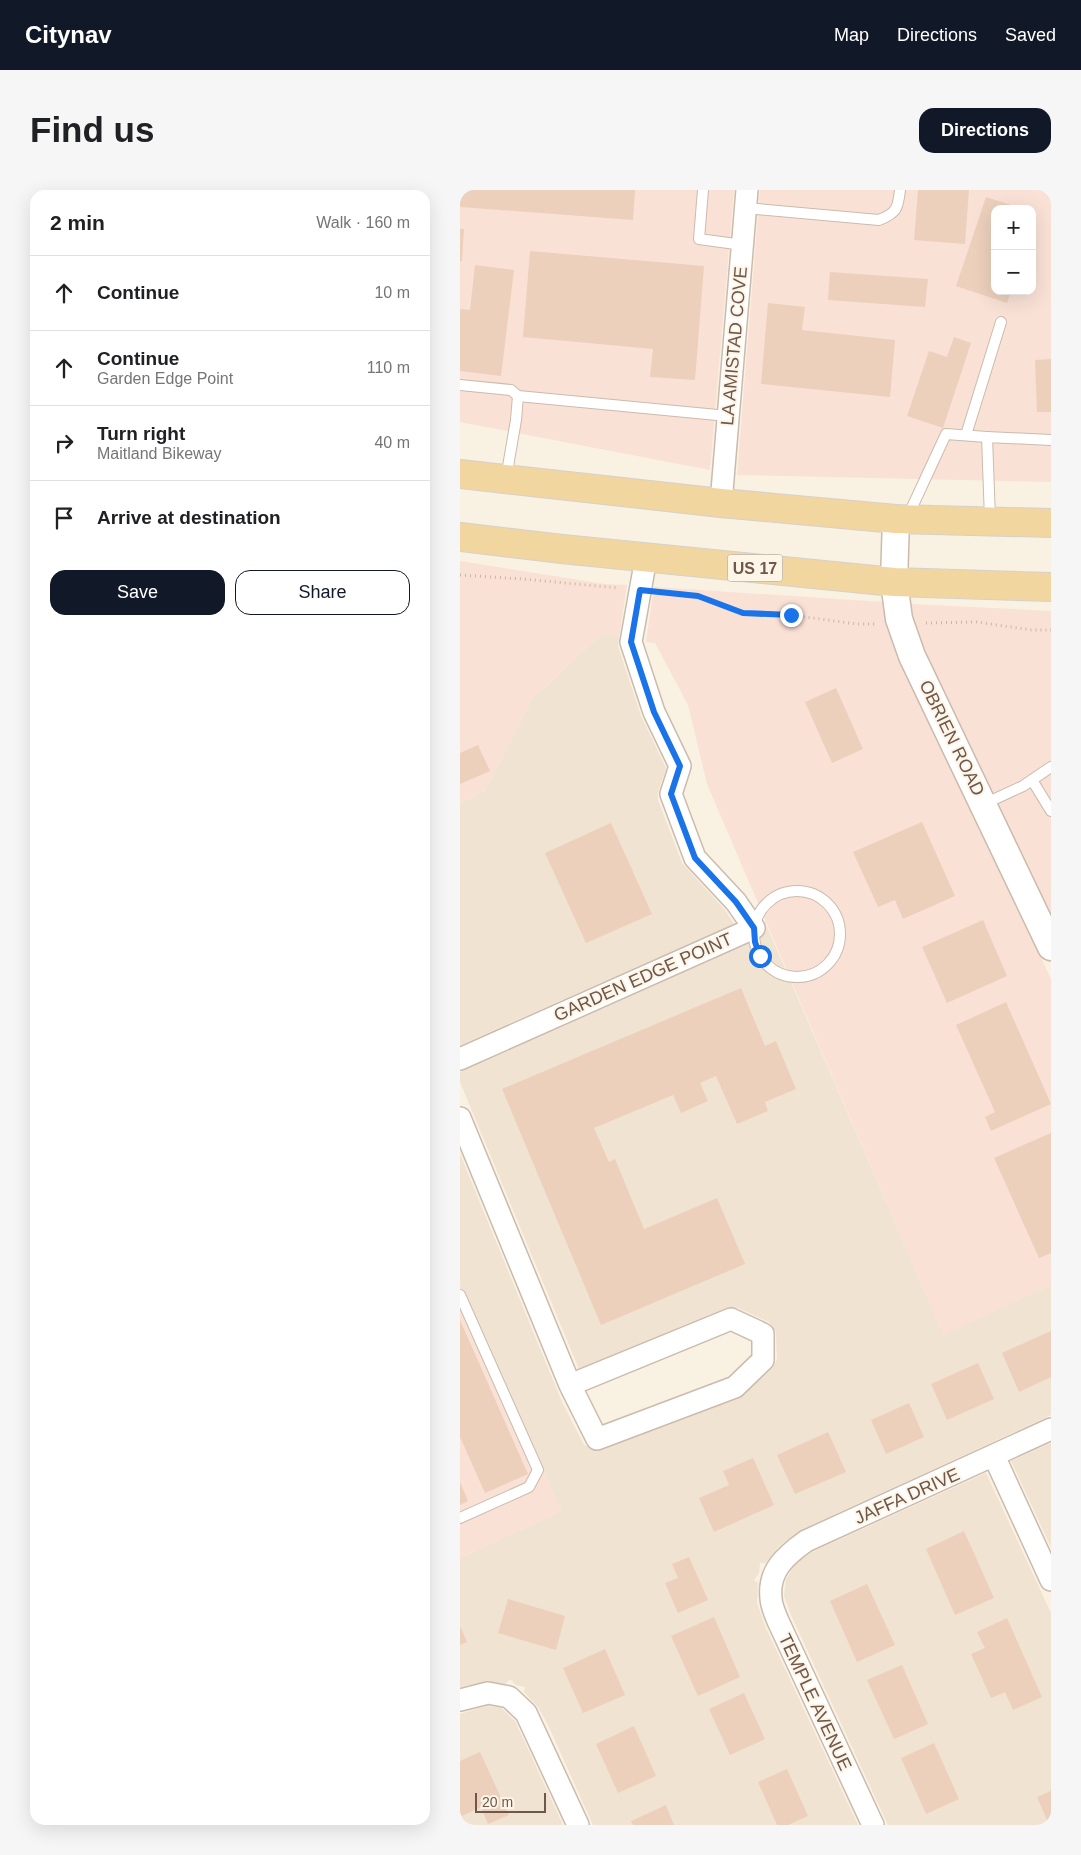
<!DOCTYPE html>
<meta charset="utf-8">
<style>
body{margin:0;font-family:Helvetica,sans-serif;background:#f6f6f6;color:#202124}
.controls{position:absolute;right:15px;top:15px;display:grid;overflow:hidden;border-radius:10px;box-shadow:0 5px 20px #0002}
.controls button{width:45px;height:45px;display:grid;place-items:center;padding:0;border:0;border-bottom:1px solid #e0e0e0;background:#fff;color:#202124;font:25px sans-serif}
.scale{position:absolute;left:15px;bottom:12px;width:71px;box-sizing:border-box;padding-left:5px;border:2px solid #6e584b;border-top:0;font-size:14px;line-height:18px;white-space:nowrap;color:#6e584b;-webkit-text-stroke:4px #fdf5e7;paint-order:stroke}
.stop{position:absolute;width:15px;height:15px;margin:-11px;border:4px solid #1a73e8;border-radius:50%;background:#fff}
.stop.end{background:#1a73e8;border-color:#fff;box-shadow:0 1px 5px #0008}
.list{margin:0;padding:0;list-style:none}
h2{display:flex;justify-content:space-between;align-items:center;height:65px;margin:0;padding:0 20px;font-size:21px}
h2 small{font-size:16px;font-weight:400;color:#757577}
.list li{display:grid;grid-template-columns:32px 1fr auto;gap:15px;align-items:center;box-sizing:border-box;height:75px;padding:0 20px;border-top:1px solid #e0e0e0}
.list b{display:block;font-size:19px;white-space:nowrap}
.list p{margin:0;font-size:16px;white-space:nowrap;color:#757577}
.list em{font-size:16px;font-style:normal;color:#757577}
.actions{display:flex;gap:10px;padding:15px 20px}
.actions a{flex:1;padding:11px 0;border:1px solid #111827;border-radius:15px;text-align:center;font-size:18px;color:#111827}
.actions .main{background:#111827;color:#fff}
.icon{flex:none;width:28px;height:28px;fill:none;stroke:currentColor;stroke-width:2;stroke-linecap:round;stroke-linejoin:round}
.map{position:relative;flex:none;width:591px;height:1635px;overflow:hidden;border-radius:15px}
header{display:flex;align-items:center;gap:30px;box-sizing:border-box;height:70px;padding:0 25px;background:#111827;color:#fff}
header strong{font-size:24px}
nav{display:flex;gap:28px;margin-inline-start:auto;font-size:18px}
.intro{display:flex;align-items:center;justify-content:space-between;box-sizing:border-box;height:120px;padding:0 30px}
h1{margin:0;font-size:35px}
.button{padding:12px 22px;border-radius:15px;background:#111827;color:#fff;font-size:18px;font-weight:700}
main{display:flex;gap:30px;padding:0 30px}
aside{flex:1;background:#fff;border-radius:15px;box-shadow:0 5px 20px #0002}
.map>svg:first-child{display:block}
.residential{fill:#f0e3d1}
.commercial{fill:#f9e1d6;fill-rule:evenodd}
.building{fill:#ecd0bc}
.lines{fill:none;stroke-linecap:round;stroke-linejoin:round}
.service-casing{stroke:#cbbbad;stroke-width:12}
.minor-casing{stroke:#cbbbad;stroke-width:24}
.tertiary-casing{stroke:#cbbbad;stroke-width:29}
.primary-casing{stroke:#d6d0cd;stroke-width:30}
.path{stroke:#d0b4a0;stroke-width:3;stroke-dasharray:1 4;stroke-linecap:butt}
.service{stroke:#fff;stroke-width:10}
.minor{stroke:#fff;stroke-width:21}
.tertiary{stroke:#fff;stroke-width:26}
.primary{stroke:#f2d6a0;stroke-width:28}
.route{stroke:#1a73e8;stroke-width:6}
.labels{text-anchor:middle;stroke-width:4;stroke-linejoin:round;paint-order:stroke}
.shield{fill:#fdf5e7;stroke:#99877a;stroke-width:1}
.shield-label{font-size:16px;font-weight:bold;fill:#6e584b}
.street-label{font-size:18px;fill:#6e584b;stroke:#fdf5e7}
</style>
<header>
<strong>Citynav</strong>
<nav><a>Map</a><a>Directions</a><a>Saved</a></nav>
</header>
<div class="intro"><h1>Find us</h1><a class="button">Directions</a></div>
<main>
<aside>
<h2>2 min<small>Walk · 160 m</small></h2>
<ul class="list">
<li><svg class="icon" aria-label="ahead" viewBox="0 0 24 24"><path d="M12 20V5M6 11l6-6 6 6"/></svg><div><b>Continue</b></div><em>10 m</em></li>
<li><svg class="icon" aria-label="ahead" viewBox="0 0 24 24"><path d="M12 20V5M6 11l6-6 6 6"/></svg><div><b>Continue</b><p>Garden Edge Point</p></div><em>110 m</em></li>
<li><svg class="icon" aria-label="right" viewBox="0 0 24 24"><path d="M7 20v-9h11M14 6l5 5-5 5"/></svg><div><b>Turn right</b><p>Maitland Bikeway</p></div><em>40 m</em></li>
<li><svg class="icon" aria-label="arrive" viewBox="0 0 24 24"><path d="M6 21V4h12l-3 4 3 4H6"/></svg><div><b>Arrive at destination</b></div></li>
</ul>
<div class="actions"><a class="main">Save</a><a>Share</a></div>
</aside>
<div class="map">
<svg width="591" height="1635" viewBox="0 0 591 1635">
<rect width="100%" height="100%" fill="#f9f1e2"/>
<g class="residential">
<polygon points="142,444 159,447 158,456 181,526 206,578 198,602 198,610 222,673 265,720 274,734 0,855 0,614 25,601 72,509"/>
<polygon points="305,732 483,1144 591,1095 591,1225 341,1340 319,1356 306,1373 300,1373 299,1383 294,1390 298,1393 297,1413 305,1436 398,1635 133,1635 89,1537 78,1517 64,1502 65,1497 56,1495 50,1489 45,1494 26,1492 0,1497 0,1368 101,1321 0,1095 0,964 102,1212 124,1255 141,1260 279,1208 312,1179 317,1169 316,1142 309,1132 278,1118 266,1118 119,1179 0,892 0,882 299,749"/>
<polygon points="591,1253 591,1357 551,1271"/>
<polygon points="526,1283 591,1423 591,1635 428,1635 331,1425 324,1406 326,1389 336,1373 352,1362"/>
<polygon points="27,1516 41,1518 55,1531 103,1635 0,1635 0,1524"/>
</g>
<g class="commercial">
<polygon points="0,0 274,0 250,280 0,232"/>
<path d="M 300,0 L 591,0 L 591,292 L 277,285 ZM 535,19 L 572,19 L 572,101 L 535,101 Z"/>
<polygon points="0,371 144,394 167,395 159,447 141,445 72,509 25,601 0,614"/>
<polygon points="194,397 423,412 425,432 440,472 591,789 591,1095 483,1145 247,594 228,515 195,453 186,452"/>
<polygon points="450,414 591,421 591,725 465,461 452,425"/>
<polygon points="0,1095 101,1321 0,1368"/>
</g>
<g class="building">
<polygon points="0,0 175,0 173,30 0,17"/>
<polygon points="458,0 509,0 505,54 454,50"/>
<polygon points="526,7 560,18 535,19 535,101 551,101 547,113 496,96"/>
<polygon points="0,39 4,39 2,71 0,71"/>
<polygon points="70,61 244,76 235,190 190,187 193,159 63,147"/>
<polygon points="15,75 54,80 41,186 0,181 0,119 10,120"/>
<polygon points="370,82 468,89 465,117 368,110"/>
<polygon points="308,113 345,117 342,140 435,150 430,207 301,194"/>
<polygon points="494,147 511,153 483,238 447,226 469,161 487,167"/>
<polygon points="591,169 591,222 577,222 575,170"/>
<polygon points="376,498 403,559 372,573 345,512"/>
<polygon points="18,555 30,581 0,594 0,563"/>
<polygon points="462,632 495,706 443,729 435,710 418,717 393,662"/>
<polygon points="151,633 192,724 126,753 85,663"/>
<polygon points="523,730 547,786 487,813 462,757"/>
<polygon points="281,798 305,856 316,851 336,899 305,912 308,921 277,934 256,886 240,893 248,911 221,923 213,905 134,938 149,972 155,969 184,1039 257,1008 285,1074 141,1135 42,899"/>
<polygon points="546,812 591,914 531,941 525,927 535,922 496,835"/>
<polygon points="591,943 591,1063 579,1068 534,968"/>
<polygon points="0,1130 68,1284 25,1303 0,1247"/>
<polygon points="591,1141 591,1187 559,1202 542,1163"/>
<polygon points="518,1173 534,1209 487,1230 471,1194"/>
<polygon points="449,1213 464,1247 426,1264 411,1230"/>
<polygon points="368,1242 386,1282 335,1304 317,1265"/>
<polygon points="293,1268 314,1315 254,1342 239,1308 269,1295 263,1281"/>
<polygon points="0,1292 8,1311 0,1315"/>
<polygon points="504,1341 534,1408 495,1425 466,1359"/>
<polygon points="229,1367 248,1410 218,1423 205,1393 218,1388 212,1374"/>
<polygon points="407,1394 435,1455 397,1472 370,1411"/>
<polygon points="48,1409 105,1426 96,1460 38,1443"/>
<polygon points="254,1427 280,1487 238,1506 211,1446"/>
<polygon points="547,1428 582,1507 553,1520 545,1502 531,1508 511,1464 525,1458 517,1442"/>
<polygon points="0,1436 7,1452 0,1455"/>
<polygon points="145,1459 165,1505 123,1523 103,1478"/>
<polygon points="442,1475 468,1534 434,1549 407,1490"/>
<polygon points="284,1503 305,1549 270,1565 249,1519"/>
<polygon points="174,1536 196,1586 158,1603 136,1554"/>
<polygon points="474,1553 499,1609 466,1624 441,1568"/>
<polygon points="20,1562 49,1625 28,1634 21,1617 2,1626 0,1622 0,1571"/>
<polygon points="327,1579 348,1626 328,1635 317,1635 298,1592"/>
<polygon points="591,1601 591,1635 589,1635 577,1607"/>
<polygon points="206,1615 214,1635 173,1635 171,1631"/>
</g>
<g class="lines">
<g class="service-casing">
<g id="service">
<polyline points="243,0 239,49 283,55"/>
<path d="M 286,18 L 419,30 C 437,23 438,18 440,0"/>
<polyline points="0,195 51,200 58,206 56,230 46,288"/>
<polyline points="58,206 268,226"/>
<polyline points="506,245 541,132"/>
<polyline points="448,326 486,244 527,247"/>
<polyline points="530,329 527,247 591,250"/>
<polyline points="572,590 591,621"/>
<polyline points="524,614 563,596 591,577"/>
<circle cx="337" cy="744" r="43"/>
<polyline points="0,1105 78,1280 69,1297 0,1328"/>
</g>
</g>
<g class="minor-casing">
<g id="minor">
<polyline points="261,313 287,0"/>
<polyline points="0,869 294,738 276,712 235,668 211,604 220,576 194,522 171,452 186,368"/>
<polyline points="0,928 110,1195 137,1249 275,1197 303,1170 303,1144 271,1129 110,1195"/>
<polyline points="534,1266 591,1390"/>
<polyline points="0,1510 28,1503 49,1507 66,1523 118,1635"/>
<path d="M 413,1635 L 318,1431 C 315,1424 311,1415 311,1408 C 308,1381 325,1366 346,1351 L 591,1239"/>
</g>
</g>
<g class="tertiary-casing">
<polyline id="tertiary" points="436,329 434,392 439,429 452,466 591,757"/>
</g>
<g class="primary-casing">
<g id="primary">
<polyline points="0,284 261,313 436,329 591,333"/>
<polyline points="0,347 102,359 434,392 591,397"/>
</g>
</g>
<g class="path">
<polyline points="0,385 63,389 159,398"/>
<polyline points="202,403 238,406 283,423 331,425 397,434 415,434"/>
<polyline points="466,433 516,432 572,440 591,440"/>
</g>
<use href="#service" class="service"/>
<use href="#minor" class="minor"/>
<use href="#tertiary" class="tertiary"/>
<use href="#primary" class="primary"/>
</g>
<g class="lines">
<polyline class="route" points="300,766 295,752 294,738 276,712 235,668 211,604 220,576 194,522 171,452 180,400 238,406 283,423 331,425"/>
</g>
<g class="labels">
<rect class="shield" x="267.5" y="364.5" width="55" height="27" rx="4"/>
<g class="shield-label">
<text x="295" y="384">US 17</text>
</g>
<g class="street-label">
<text transform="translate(274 156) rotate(-85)" y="6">LA AMISTAD COVE</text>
<text transform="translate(492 548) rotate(64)" y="6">OBRIEN ROAD</text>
<text transform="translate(183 787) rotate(-24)" y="6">GARDEN EDGE POINT</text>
<text transform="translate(447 1306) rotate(-24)" y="6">JAFFA DRIVE</text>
<text transform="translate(355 1512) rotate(65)" y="6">TEMPLE AVENUE</text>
</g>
</g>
</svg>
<div class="controls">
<button>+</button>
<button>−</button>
</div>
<div class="scale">20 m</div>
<div class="stop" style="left:300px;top:766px"></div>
<div class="stop end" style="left:331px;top:425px"></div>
</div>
</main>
